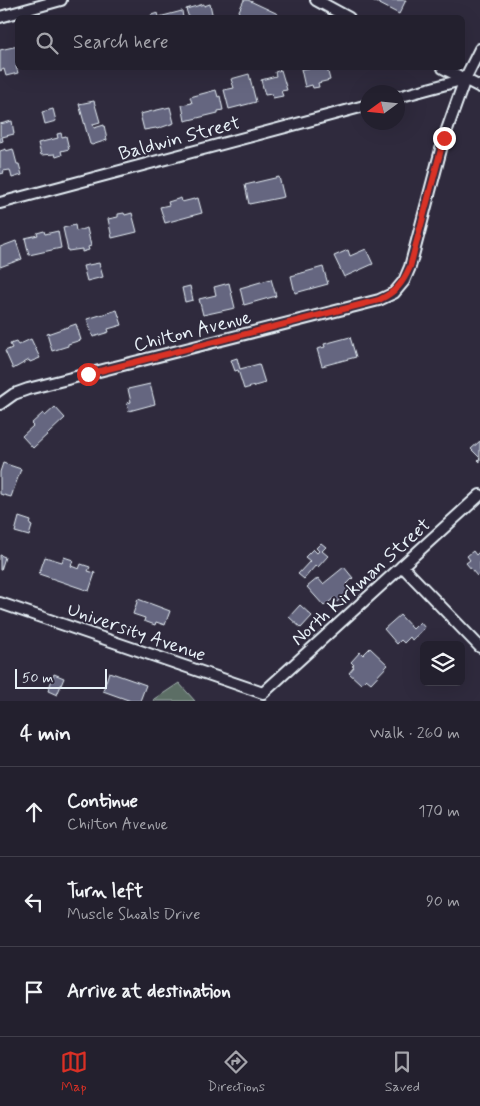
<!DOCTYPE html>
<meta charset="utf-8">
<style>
body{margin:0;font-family:Mynerve,sans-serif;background:#2f2d3a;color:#f1f3f6}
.controls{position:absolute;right:15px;bottom:15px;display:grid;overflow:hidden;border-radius:8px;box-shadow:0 5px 20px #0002}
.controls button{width:45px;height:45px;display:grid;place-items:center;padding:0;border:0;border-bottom:1px solid #403e4a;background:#23202e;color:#f1f3f6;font:25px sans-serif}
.compass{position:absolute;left:360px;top:85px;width:45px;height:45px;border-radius:50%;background:#23202e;box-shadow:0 5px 20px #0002;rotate:255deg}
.scale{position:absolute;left:15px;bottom:12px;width:92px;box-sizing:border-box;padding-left:5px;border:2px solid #e8f1f8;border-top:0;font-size:14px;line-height:18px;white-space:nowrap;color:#e8f1f8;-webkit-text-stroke:4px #2f2a3d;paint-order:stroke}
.stop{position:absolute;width:15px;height:15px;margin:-11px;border:4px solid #d93025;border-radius:50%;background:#fff}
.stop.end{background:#d93025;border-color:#fff;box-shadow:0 1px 5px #0008}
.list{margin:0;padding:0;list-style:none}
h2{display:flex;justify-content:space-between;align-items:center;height:65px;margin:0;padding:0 20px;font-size:21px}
h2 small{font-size:16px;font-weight:400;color:#a3a3aa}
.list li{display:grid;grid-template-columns:32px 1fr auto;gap:15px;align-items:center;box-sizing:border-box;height:90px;padding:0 20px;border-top:1px solid #403e4a}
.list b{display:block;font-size:19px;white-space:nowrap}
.list p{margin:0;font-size:16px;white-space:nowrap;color:#a3a3aa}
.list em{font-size:16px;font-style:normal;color:#a3a3aa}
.icon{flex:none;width:28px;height:28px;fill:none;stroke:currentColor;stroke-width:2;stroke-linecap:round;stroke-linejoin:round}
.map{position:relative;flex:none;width:480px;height:701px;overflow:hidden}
.search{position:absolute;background:#23202e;box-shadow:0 5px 20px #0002;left:15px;right:15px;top:15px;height:55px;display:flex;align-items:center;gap:12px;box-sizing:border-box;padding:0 18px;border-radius:8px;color:#a3a3aa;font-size:19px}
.sheet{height:335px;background:#23202e}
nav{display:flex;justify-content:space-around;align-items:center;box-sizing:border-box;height:70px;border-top:1px solid #403e4a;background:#23202e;font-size:14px;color:#a3a3aa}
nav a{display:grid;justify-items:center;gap:2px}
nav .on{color:#d93025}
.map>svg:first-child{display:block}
.green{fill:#5c6e65;stroke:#a2b0ae}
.building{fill:#656680;stroke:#e8f1f8}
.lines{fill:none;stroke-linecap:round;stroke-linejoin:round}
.minor-casing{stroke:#e8f1f8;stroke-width:14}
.minor{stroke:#2f2a3d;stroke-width:10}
.route{stroke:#d93025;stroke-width:6}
.labels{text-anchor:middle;stroke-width:4;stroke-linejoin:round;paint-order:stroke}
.street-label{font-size:19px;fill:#e8f1f8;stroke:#2f2a3d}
</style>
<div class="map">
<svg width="480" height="701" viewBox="0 0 480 701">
<rect width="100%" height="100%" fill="#2f2a3d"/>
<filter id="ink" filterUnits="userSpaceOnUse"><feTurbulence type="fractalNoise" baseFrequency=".02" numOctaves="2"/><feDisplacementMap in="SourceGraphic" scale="10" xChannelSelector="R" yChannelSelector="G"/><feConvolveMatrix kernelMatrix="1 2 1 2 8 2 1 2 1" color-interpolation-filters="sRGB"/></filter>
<g filter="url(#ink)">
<polygon class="green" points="179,683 195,701 153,701 155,699"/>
<g class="building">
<polygon points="244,0 248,0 278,14 276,18 243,18 237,15"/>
<polygon points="372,0 406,0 399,14"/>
<polygon points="204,4 204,6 210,4 213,18 189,18 186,9"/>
<polygon points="182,11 183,18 151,18 151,15 158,13 159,17"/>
<polygon points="18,46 18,66 16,66 18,73 6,76 4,69 0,71 0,50"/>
<polygon points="309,68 327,68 330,80 318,83 319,87 313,88 312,85 305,87 301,69"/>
<polygon points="281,70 287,90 281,91 283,96 273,98 272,94 265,95 261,80 276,76 275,72"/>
<polygon points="249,74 256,102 229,109 224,90 234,88 231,79"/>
<polygon points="216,90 218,97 220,96 223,110 218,111 218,113 185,121 182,105 192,103 190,97"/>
<polygon points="94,101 100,122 93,124 94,128 104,125 107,140 92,145 90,144 79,104"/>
<polygon points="170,107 174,123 157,129 156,128 144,130 140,114"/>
<polygon points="53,109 56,121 45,124 42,112"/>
<polygon points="12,121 14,134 2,137 3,141 0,142 0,124"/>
<polygon points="61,133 62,137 66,136 69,149 61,151 62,155 56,157 55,154 41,155 38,143 58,138 57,134"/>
<polygon points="6,149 6,151 13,149 17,164 19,164 22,175 12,178 10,170 3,171 4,173 0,174 0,151"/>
<polygon points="279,177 284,197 249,204 245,185"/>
<polygon points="181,198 182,202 198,198 202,213 165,223 160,207 169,205 168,202"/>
<polygon points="124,213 125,215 132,213 137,232 112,238 108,219 118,217 118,214"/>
<polygon points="75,225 76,231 87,228 91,246 88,247 89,250 82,252 82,249 68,251 63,228"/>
<polygon points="44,231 45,234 58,231 61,248 29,255 25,238 38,235 37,233"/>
<polygon points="16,241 22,259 0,267 0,247"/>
<polygon points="366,249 373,264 344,277 334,256 348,250 350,256"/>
<polygon points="99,263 103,277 87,281 83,266"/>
<polygon points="323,267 328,284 295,293 291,276"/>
<polygon points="271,279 276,296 244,305 240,288"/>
<polygon points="229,283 235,308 203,315 199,299 216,295 214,287"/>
<polygon points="190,286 193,300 185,302 182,288"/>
<polygon points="117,310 122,325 108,329 109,332 93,337 87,319"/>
<polygon points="76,324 81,340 68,344 68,346 52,351 47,334"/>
<polygon points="350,337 356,357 322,366 317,349 325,347 324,344"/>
<polygon points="31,339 40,358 30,362 29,360 13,369 5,351 12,348 10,344 16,342 18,345"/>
<polygon points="237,358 240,369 259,364 265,383 244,389 238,370 235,371 231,360"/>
<polygon points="150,384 155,404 129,411 127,403 131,402 128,389"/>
<polygon points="55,407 65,418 33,448 22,436 33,426 31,424 43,413 45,416"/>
<polygon points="480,441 480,462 478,460 480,458 471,449"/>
<polygon points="3,463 21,469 11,497 0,494 0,472"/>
<polygon points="19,517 31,521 30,525 32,526 29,536 15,532"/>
<polygon points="321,543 326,547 322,551 328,556 318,567 316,565 304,579 298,574 310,561 305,557 313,549 317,553 319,551 316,548"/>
<polygon points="473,551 476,555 480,551 480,573 477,576 466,563 470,560 467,556"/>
<polygon points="0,555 5,557 1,570 0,570"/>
<polygon points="45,557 62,562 64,557 73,560 71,566 79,569 81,564 90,567 88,571 95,573 89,591 39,574"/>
<polygon points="344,567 353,578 346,585 350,591 337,602 334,598 324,606 307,587 318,578 323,584"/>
<polygon points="138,599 170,611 165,625 156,622 155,625 144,621 145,618 133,614"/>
<polygon points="300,605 312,616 301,628 289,617"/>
<polygon points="400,615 413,629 420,622 425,628 412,640 410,637 404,643 401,640 397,644 384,629"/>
<polygon points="370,648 388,665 371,683 366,679 361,684 349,673 354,667 352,666 354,665 351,662 360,652 363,655"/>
<polygon points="109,672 146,685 140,701 131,701 103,691"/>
<polygon points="54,674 64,678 57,695 48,691"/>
</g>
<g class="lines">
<g class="minor-casing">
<g id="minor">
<polyline points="316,0 349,18"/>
<polyline points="0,17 61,0"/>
<polyline points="443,68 480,87"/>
<polyline points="398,97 465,79"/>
<polyline points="0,203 368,105"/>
<polyline points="0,404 14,394 28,389 379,300 394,293 404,281 410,267 444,138 465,79 480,49"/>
<polyline points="402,566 480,647"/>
<polyline points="0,603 263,693 480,495"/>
</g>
</g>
<use href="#minor" class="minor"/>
</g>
</g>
<g class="lines" filter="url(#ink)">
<path class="route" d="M 88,374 L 379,300 C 397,291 402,284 410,267 L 444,138"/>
</g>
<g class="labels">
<g class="street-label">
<text transform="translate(179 137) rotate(-15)" y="7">Baldwin Street</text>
<text transform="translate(192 330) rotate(-14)" y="7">Chilton Avenue</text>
<text transform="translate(360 581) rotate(-42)" y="7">North Kirkman Street</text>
<text transform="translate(137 631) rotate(19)" y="7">University Avenue</text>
</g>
</g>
</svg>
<div class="controls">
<button><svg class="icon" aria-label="layers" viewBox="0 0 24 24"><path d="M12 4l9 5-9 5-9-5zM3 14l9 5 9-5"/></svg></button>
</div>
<svg class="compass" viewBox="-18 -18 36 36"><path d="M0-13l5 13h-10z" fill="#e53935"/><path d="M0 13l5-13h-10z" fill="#a3a3aa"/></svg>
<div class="scale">50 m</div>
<div class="stop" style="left:88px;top:374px"></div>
<div class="stop end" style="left:444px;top:138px"></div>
<div class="search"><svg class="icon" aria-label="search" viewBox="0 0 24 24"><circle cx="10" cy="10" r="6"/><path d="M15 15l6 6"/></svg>Search here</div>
</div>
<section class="sheet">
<h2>4 min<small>Walk · 260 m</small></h2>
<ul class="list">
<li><svg class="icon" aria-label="ahead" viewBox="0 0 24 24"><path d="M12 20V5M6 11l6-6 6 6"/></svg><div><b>Continue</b><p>Chilton Avenue</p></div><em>170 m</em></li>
<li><svg class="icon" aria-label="left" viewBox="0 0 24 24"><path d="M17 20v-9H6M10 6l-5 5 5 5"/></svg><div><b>Turn left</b><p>Muscle Shoals Drive</p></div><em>90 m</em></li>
<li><svg class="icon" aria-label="arrive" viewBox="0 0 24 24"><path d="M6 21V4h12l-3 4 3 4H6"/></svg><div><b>Arrive at destination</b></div></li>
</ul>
</section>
<nav>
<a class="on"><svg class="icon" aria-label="map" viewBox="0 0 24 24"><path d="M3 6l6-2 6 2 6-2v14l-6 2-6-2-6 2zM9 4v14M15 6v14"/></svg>Map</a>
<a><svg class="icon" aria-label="directions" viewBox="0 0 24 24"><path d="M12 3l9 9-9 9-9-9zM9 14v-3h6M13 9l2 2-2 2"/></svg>Directions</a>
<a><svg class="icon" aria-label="saved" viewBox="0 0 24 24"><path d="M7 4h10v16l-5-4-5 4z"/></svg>Saved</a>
</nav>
